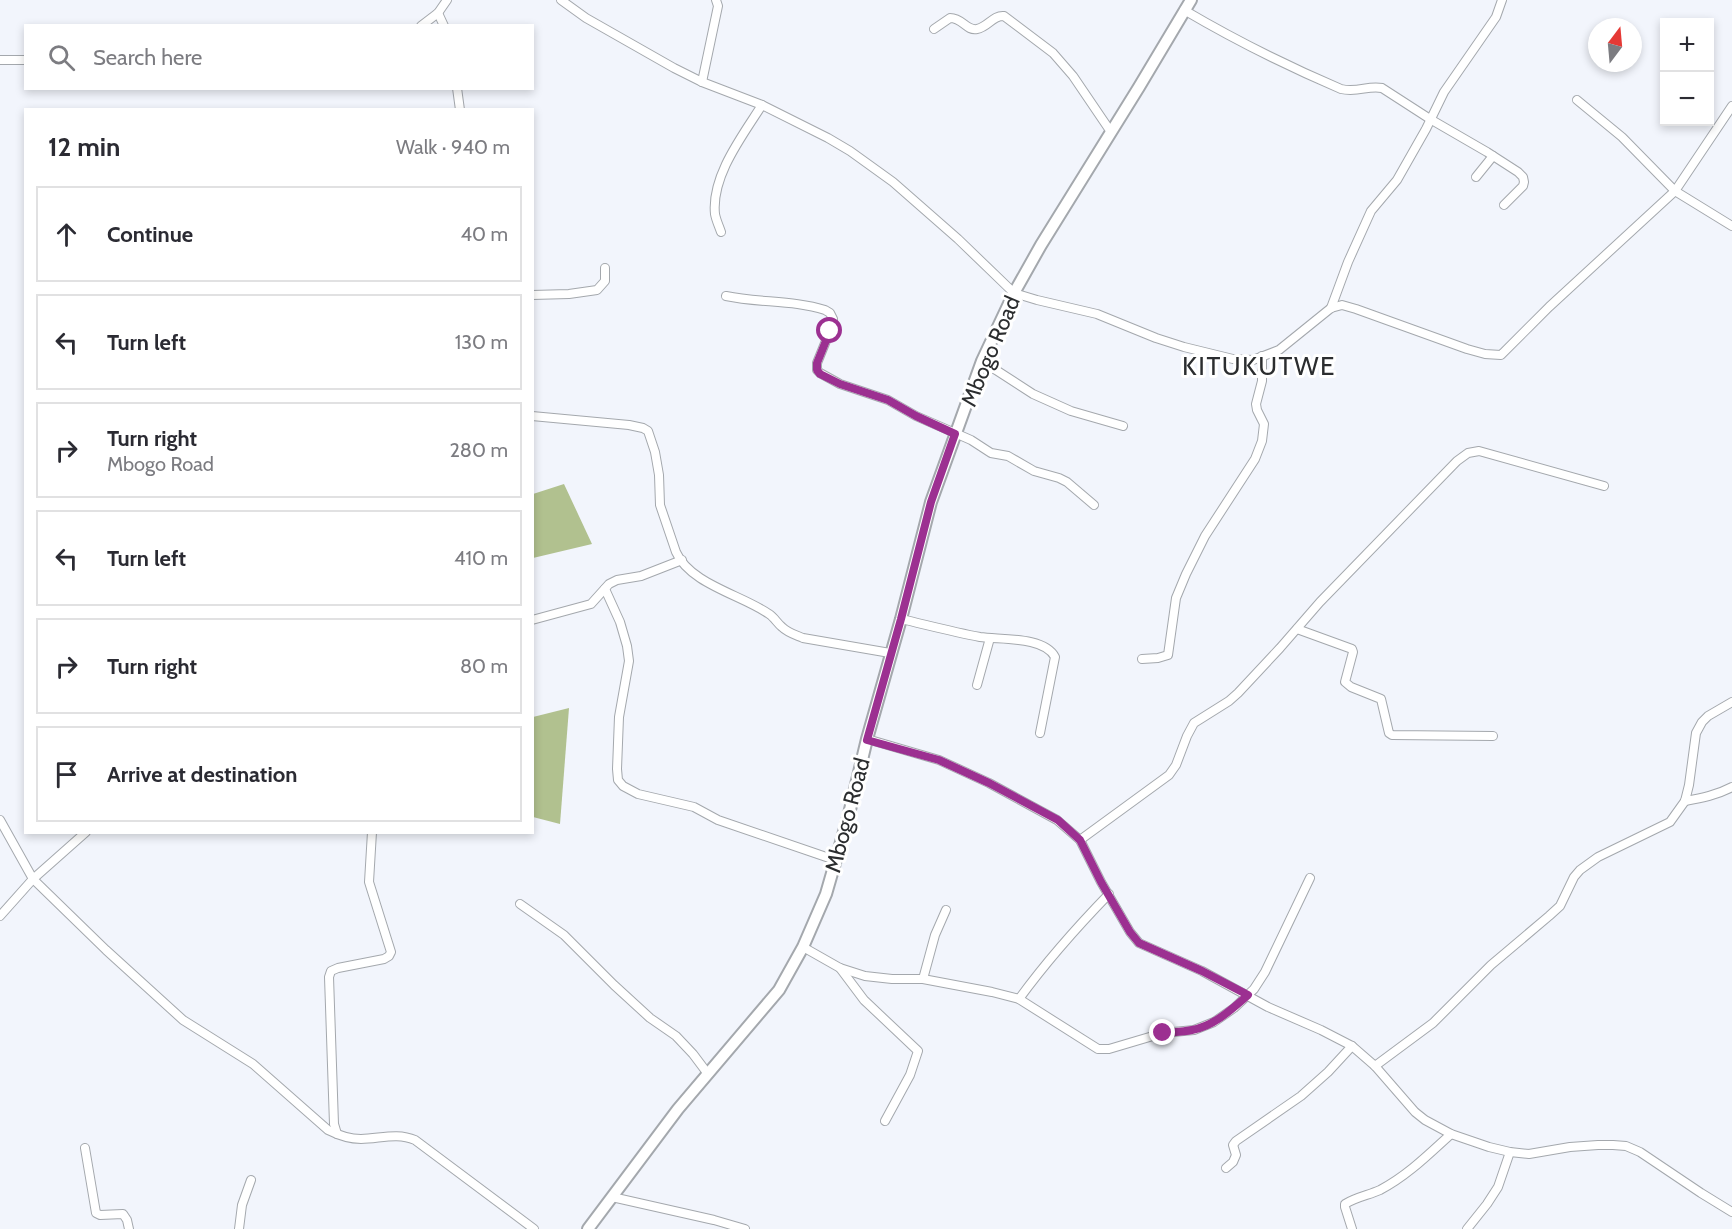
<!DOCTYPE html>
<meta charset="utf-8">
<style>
body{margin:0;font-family:Cabin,sans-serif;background:#f7f7f7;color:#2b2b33}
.controls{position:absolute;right:18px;top:18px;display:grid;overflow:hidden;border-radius:0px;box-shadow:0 3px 9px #0003}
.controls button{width:54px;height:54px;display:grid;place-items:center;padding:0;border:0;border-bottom:2px solid #e1e1e2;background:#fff;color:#2b2b33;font:30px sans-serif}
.compass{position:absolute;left:1588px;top:18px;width:54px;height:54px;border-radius:50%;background:#fff;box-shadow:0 3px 9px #0003;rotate:16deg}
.stop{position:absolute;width:18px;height:18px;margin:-14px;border:4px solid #9c3091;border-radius:50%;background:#fff}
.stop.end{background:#9c3091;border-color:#fff;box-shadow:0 2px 6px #0008}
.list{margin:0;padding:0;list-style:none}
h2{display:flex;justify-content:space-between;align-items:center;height:78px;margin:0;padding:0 24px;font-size:26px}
h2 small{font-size:20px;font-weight:400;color:#7c7c81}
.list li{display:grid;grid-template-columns:39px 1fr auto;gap:18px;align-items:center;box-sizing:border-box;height:96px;margin:0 12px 12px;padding:0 12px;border:2px solid #e1e1e2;border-radius:0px}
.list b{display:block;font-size:22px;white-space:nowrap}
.list p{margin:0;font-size:20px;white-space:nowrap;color:#7c7c81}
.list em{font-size:20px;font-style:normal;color:#7c7c81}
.icon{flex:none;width:33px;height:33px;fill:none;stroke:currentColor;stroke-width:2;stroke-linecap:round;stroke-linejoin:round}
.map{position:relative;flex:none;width:1732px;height:1229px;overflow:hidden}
.search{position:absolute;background:#fff;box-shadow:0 3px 9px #0003;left:24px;top:24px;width:510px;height:66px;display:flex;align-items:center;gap:15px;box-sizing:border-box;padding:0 21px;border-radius:0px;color:#7c7c81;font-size:22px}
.panel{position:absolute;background:#fff;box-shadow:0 3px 9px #0003;left:24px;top:108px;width:510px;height:726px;border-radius:0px}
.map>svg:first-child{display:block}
.forest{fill:#b1c18f}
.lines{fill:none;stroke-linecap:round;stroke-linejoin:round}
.street-casing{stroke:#a4a8ad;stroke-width:10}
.secondary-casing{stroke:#a4a8ad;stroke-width:14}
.street{stroke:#fff;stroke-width:8}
.secondary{stroke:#fff;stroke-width:10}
.route{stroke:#9c3091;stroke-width:8}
.labels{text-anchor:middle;stroke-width:6;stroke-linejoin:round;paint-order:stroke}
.street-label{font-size:22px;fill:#2b2d2f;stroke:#fff}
.quarter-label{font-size:26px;letter-spacing:1.5px;fill:#2b2d2f;stroke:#fff}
</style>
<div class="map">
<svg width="1732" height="1229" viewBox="0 0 1732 1229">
<rect width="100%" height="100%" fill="#f2f5fc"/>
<g class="forest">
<polygon points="564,484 592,544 533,558 533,494"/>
<polygon points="569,708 560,824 533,817 533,717"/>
</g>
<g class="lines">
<g class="street-casing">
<g id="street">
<polyline points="561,0 586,18 674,68 702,82 762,105 828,138 850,151 893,182 958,239 1014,293 1037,300 1097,314 1156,338 1184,347 1233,359 1253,360 1279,350 1331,308 1342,305 1356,309 1467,349 1485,354 1501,355 1549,307 1675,191 1732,106"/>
<path d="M 1184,10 C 1235,40 1287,66 1341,89 C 1358,93 1368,85 1382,88 L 1430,119 L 1487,152 L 1518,172 L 1523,177 L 1524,182 L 1523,186 L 1504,205"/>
<polyline points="438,13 444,26"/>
<polyline points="421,26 438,13 447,0"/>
<path d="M 934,29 L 950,18 C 963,18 966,31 977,29 C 988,27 993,15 1004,16 L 1053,53 L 1073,76 L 1111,132"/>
<polyline points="0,60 26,60"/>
<polyline points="702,82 718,6 716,0"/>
<polyline points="457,88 460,110"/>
<polyline points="1577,100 1622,137 1675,191 1732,226"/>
<polyline points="1476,177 1493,156"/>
<path d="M 721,232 C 719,226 716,220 715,214 C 711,176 743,135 762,105"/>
<polyline points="532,295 569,294 597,290 605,281 605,268"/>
<path d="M 726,296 C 759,303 794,300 825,310 L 830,313 L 833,319 L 830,331 L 817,363 L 817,370 L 820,373 L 840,384 L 888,400 L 916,416 L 971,440 L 991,453 L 1008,456 L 1034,471 L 1059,478 L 1067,482 L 1094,505"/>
<polyline points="1331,308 1348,262 1371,211 1397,180 1426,129 1444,92 1496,17 1502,0"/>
<polyline points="982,361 1033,394 1071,411 1123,426"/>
<path d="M 532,416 L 629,425 L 643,428 L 648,431 L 655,452 L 659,475 L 660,505 L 676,552 C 690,584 742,595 769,614 C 774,617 777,623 782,627 C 788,633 796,635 803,638 L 890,653"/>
<polyline points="605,589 620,622 627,646 629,661 619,717 617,769 618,780 623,786 638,794 694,807 718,820 835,860"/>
<path d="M 901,619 C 927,625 953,632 980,637 C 1000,640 1044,636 1055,657 L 1040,733"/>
<polyline points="532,620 591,604 609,584 617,580 641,576 682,560"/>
<polyline points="1297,629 1352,649 1353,652 1345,682 1351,687 1381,699 1389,733 1392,735 1493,736"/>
<polyline points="1142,659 1158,658 1168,655 1176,598 1186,574 1205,536 1255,459 1262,441 1264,424 1257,410 1256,404 1262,381 1262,356"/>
<polyline points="977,685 990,638"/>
<polyline points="867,739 939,760 989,783 1057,820 1080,840 1101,882 1130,932 1139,943 1202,971 1268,1007 1321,1030 1352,1046 1375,1066 1415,1112 1425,1120 1451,1134 1489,1147 1510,1152 1529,1154 1570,1147 1598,1145 1613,1145 1626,1146 1640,1152 1701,1193 1732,1212"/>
<path d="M 1685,801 C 1702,798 1717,795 1732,787"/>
<path d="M 0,820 L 33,879 L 106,950 L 183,1020 L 253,1064 L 328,1130 C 338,1135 349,1139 361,1139 C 379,1139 397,1132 415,1140 L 534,1229"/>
<polyline points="1080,840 1169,775 1176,765 1187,736 1194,723 1229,701 1238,693 1280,648 1320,602 1457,461 1468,453 1479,451 1604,486"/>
<polyline points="520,904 564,935 614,985 650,1018 676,1036 693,1054 708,1074"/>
<polyline points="0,916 33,879 86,832"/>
<polyline points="803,947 840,968 865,976 892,979 923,979 992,992 1019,999 1098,1049 1109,1049 1163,1033 1194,1030 1214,1022 1234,1008 1254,989 1265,972 1310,878"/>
<polyline points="840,968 864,1000 918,1051 910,1075 885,1121"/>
<polyline points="923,979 935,935 946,910"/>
<path d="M 1019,999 C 1046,962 1076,928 1109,894"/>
<polyline points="1375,1066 1433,1023 1491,965 1549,916 1560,906 1574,877 1580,870 1598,857 1670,822 1685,801 1689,785 1696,733 1702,722 1708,716 1732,702"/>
<polyline points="337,1134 334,1124 329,977 331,971 338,968 384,959 389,956 391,952 369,882 372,832"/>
<polyline points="85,1148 96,1213 100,1215 123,1214 127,1220 129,1229"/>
<polyline points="1226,1168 1233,1162 1236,1155 1233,1145 1236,1141 1301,1096 1328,1072 1352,1046"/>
<polyline points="612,1197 714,1220 745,1229"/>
<polyline points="239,1229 242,1205 251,1180"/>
<path d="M 1352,1229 L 1345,1207 L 1345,1204 C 1356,1197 1369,1195 1380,1190 C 1407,1176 1429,1154 1451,1134"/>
<polyline points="1467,1229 1487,1204 1498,1187 1510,1152"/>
</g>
</g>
<g class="secondary-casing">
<polyline id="secondary" points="588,1229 678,1109 779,990 803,947 826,894 848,818 867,739 901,619 931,502 982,361 1014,293 1041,245 1139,87 1191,0"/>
</g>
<use href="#street" class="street"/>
<use href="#secondary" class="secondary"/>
</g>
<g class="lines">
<path class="route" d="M 830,331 L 817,363 L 817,370 L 820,374 L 840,384 L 888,400 L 916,416 L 955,434 L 931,502 L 901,619 L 867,740 L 939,760 L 989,783 L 1058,820 L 1080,840 L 1101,882 L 1130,932 L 1139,943 L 1202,971 L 1248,995 C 1232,1009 1214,1026 1192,1030 C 1183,1032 1173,1032 1163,1033"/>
</g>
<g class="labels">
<g class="street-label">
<text transform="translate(990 351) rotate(-67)" y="8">Mbogo Road</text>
<text transform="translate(847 815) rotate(-75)" y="8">Mbogo Road</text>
</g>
<g class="quarter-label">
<text x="1259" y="375">KITUKUTWE</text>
</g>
</g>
</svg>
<div class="controls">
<button>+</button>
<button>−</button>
</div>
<svg class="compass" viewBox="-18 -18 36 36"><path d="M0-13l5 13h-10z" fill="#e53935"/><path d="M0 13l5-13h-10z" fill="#7c7c81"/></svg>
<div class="stop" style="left:830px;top:331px"></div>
<div class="stop end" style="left:1163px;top:1033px"></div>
<div class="search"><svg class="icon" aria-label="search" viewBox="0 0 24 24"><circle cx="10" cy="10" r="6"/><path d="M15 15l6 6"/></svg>Search here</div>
<section class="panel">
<h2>12 min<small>Walk · 940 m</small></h2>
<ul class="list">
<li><svg class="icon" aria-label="ahead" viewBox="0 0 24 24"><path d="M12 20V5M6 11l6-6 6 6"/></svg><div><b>Continue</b></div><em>40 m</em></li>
<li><svg class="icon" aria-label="left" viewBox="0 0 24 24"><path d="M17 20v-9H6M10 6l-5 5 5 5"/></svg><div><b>Turn left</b></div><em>130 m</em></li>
<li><svg class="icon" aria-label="right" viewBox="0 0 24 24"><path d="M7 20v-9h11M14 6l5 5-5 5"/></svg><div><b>Turn right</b><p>Mbogo Road</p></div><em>280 m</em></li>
<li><svg class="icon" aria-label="left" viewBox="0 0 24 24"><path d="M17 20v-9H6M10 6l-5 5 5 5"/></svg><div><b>Turn left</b></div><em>410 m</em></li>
<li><svg class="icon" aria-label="right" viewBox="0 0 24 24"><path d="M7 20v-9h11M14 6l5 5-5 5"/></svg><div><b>Turn right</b></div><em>80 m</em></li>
<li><svg class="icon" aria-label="arrive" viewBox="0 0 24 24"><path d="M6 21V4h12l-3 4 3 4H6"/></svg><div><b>Arrive at destination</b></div></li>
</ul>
</section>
</div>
